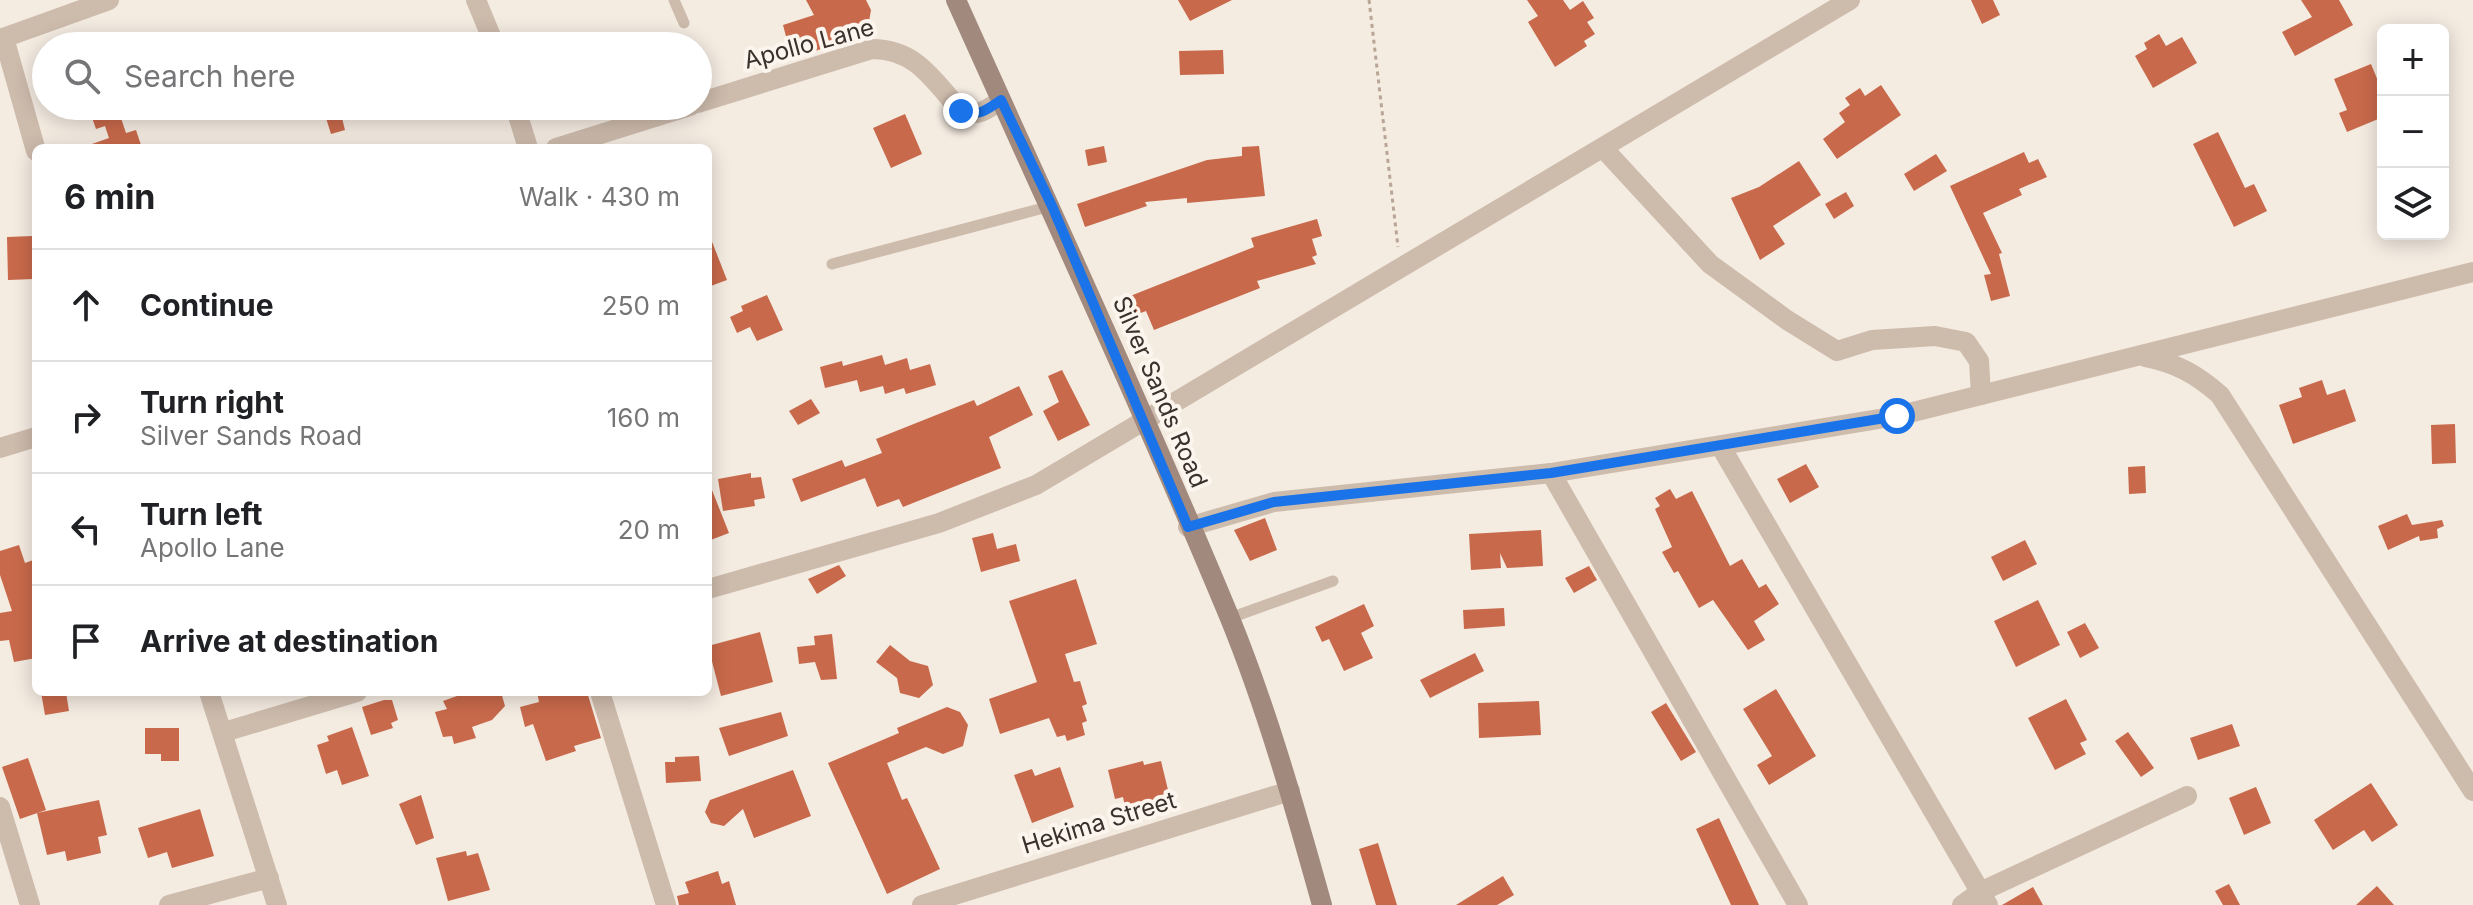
<!DOCTYPE html>
<meta charset="utf-8">
<style>
body{margin:0;font-family:Inter,sans-serif;background:#f6f6f6;color:#202124}
.controls{position:absolute;right:24px;top:24px;display:grid;overflow:hidden;border-radius:12px;box-shadow:0 4px 20px #0003}
.controls button{width:72px;height:72px;display:grid;place-items:center;padding:0;border:0;border-bottom:2px solid #e0e0e0;background:#fff;color:#202124;font:40px sans-serif}
.stop{position:absolute;width:24px;height:24px;margin:-18px;border:6px solid #1a73e8;border-radius:50%;background:#fff}
.stop.end{background:#1a73e8;border-color:#fff;box-shadow:0 2px 8px #0008}
.list{margin:0;padding:0;list-style:none}
h2{display:flex;justify-content:space-between;align-items:center;height:104px;margin:0;padding:0 32px;font-size:34px}
h2 small{font-size:26px;font-weight:400;color:#757577}
.list li{display:grid;grid-template-columns:52px 1fr auto;gap:24px;align-items:center;box-sizing:border-box;height:112px;padding:0 32px;border-top:2px solid #e0e0e0}
.list b{display:block;font-size:30px;white-space:nowrap}
.list p{margin:0;font-size:26px;white-space:nowrap;color:#757577}
.list em{font-size:26px;font-style:normal;color:#757577}
.icon{flex:none;width:44px;height:44px;fill:none;stroke:currentColor;stroke-width:2;stroke-linecap:round;stroke-linejoin:round}
.map{position:relative;flex:none;width:2473px;height:905px;overflow:hidden}
.search{position:absolute;background:#fff;box-shadow:0 4px 20px #0003;left:32px;top:32px;width:680px;height:88px;display:flex;align-items:center;gap:20px;box-sizing:border-box;padding:0 28px;border-radius:44px;color:#757577;font-size:30px}
.panel{position:absolute;background:#fff;box-shadow:0 4px 20px #0003;left:32px;top:144px;width:680px;height:552px;border-radius:12px}
.map>svg:first-child{display:block}
.building{fill:#c8694b}
.lines{fill:none;stroke-linecap:round;stroke-linejoin:round}
.path{stroke:#b9a596;stroke-width:3;stroke-dasharray:4 4;stroke-linecap:butt}
.lane{stroke:#cdbbac;stroke-width:11}
.street{stroke:#cdbbac;stroke-width:20}
.secondary{stroke:#a18a7d;stroke-width:20}
.route{stroke:#1a73e8;stroke-width:10}
.labels{text-anchor:middle;stroke-width:8;stroke-linejoin:round;paint-order:stroke}
.street-label{font-size:24px;fill:#3b302b;stroke:#fbf5ee}
</style>
<div class="map">
<svg width="2473" height="905" viewBox="0 0 2473 905">
<rect width="100%" height="100%" fill="#f4ebe1"/>
<g class="building">
<polygon points="806,0 866,0 871,10 867,33 792,59 783,25 814,15"/>
<polygon points="1178,0 1232,0 1190,21"/>
<polygon points="1527,0 1563,0 1570,10 1583,1 1594,18 1587,22 1595,34 1584,41 1587,46 1555,67 1528,22 1538,16"/>
<polygon points="1971,0 1993,0 2000,15 1982,24"/>
<polygon points="2301,0 2339,0 2353,25 2295,56 2282,32 2312,17"/>
<polygon points="2159,34 2166,46 2182,37 2197,63 2153,88 2135,56 2147,49 2144,43"/>
<polygon points="1223,50 1224,74 1180,75 1179,51"/>
<polygon points="2371,64 2383,93 2383,117 2347,132 2339,113 2347,110 2334,79"/>
<polygon points="1881,85 1901,115 1837,159 1823,139 1845,122 1839,113 1850,105 1845,98 1860,88 1865,96"/>
<polygon points="88,106 117,106 126,133 136,130 142,148 89,148 89,145 109,138 105,126 96,129"/>
<polygon points="341,114 345,130 331,134 326,118"/>
<polygon points="905,114 922,154 891,168 873,128"/>
<polygon points="2218,132 2245,188 2254,184 2267,211 2234,227 2193,144"/>
<polygon points="1104,146 1107,162 1088,166 1085,150"/>
<polygon points="1259,146 1265,196 1187,203 1187,198 1145,202 1147,206 1085,227 1077,204 1207,160 1242,156 1242,147"/>
<polygon points="2024,152 2029,163 2038,159 2047,177 2019,189 2022,195 1983,213 2002,253 1999,254 2010,296 1991,301 1984,275 1991,274 1950,186"/>
<polygon points="1936,154 1947,171 1914,191 1904,174"/>
<polygon points="1799,161 1821,195 1773,226 1785,244 1760,260 1731,198 1759,187"/>
<polygon points="1846,192 1854,206 1834,219 1825,204"/>
<polygon points="1317,219 1322,236 1312,239 1317,255 1312,257 1316,264 1257,281 1260,288 1154,330 1146,311 1122,320 1115,302 1254,247 1251,238"/>
<polygon points="709,234 727,280 708,287 708,235"/>
<polygon points="33,236 34,279 8,280 7,237"/>
<polygon points="767,295 783,330 757,341 750,327 737,333 730,317 743,311 741,306"/>
<polygon points="882,355 885,365 907,358 910,370 930,364 936,385 906,394 904,388 885,394 883,386 860,392 857,380 825,388 820,367 842,361 843,366"/>
<polygon points="1062,370 1090,425 1058,441 1043,411 1059,402 1048,376"/>
<polygon points="2322,380 2327,395 2345,389 2356,421 2293,444 2279,405 2302,397 2299,388"/>
<polygon points="1019,386 1033,415 989,437 1001,468 903,507 899,499 877,507 865,478 801,502 792,479 842,460 845,467 882,453 876,439 974,400 977,406"/>
<polygon points="811,399 820,413 798,425 789,411"/>
<polygon points="2455,424 2456,463 2432,464 2431,425"/>
<polygon points="1806,464 1819,487 1790,503 1777,479"/>
<polygon points="2145,466 2146,493 2129,494 2128,467"/>
<polygon points="751,473 751,478 761,477 765,498 754,500 755,506 723,511 718,479"/>
<polygon points="708,480 729,533 708,541"/>
<polygon points="1670,489 1676,499 1692,491 1730,566 1742,559 1759,588 1766,584 1779,604 1754,621 1765,640 1748,650 1713,600 1699,608 1678,571 1674,573 1662,552 1672,547 1655,509 1660,506 1655,498"/>
<polygon points="2407,514 2412,525 2442,520 2444,526 2437,529 2438,538 2420,541 2419,536 2388,550 2378,526"/>
<polygon points="1265,518 1277,550 1250,561 1234,530"/>
<polygon points="1541,530 1543,566 1507,568 1500,553 1501,568 1471,570 1469,534"/>
<polygon points="993,533 997,549 1016,544 1020,561 981,572 972,538"/>
<polygon points="2025,540 2037,564 2003,581 1991,557"/>
<polygon points="19,545 25,563 36,559 36,658 14,662 9,640 0,641 0,613 12,611 0,575 0,551"/>
<polygon points="839,565 846,576 817,594 808,579"/>
<polygon points="1589,566 1597,580 1574,593 1565,578"/>
<polygon points="1076,579 1097,644 1065,654 1074,682 1080,681 1087,704 1082,706 1087,721 1082,723 1085,735 1067,741 1065,735 1057,737 1049,718 1000,734 989,699 1037,682 1009,601"/>
<polygon points="2038,600 2060,645 2016,667 1994,621"/>
<polygon points="1364,604 1374,626 1361,633 1373,658 1344,671 1329,639 1322,642 1315,627"/>
<polygon points="1504,608 1505,626 1464,629 1463,610"/>
<polygon points="2085,623 2099,648 2080,658 2067,632"/>
<polygon points="760,632 773,682 721,696 708,646"/>
<polygon points="832,634 837,679 821,680 815,662 799,664 797,647 815,645 814,636"/>
<polygon points="890,645 910,661 928,666 933,685 919,698 900,693 897,678 876,662"/>
<polygon points="1475,653 1484,671 1430,698 1420,680"/>
<polygon points="1776,689 1816,756 1769,785 1757,765 1772,756 1743,709"/>
<polygon points="41,692 66,692 69,711 45,715"/>
<polygon points="468,692 501,692 505,706 492,720 472,727 476,738 454,744 452,736 443,737 435,712 447,709 443,701"/>
<polygon points="537,692 587,692 601,738 574,746 576,751 546,761 533,724 525,727 520,707 539,702"/>
<polygon points="2066,699 2087,740 2080,743 2086,754 2055,770 2028,718"/>
<polygon points="384,700 392,700 398,720 391,723 393,728 371,735 362,707"/>
<polygon points="1539,701 1541,735 1479,738 1478,703"/>
<polygon points="1666,703 1696,752 1681,761 1651,712"/>
<polygon points="947,707 960,712 968,725 963,746 943,754 926,747 887,763 902,800 907,798 940,869 887,894 828,763 899,733 897,728"/>
<polygon points="781,712 788,736 729,756 719,728"/>
<polygon points="2232,724 2240,746 2198,760 2190,738"/>
<polygon points="352,727 369,776 342,785 337,770 326,774 317,745 329,741 327,736"/>
<polygon points="145,728 179,728 179,761 161,761 161,754 145,754"/>
<polygon points="2128,732 2154,768 2141,777 2115,741"/>
<polygon points="699,756 701,781 666,783 665,762 675,762 675,757"/>
<polygon points="28,758 46,810 20,819 2,767"/>
<polygon points="1143,761 1144,765 1161,761 1169,794 1155,798 1157,803 1126,811 1123,797 1115,799 1108,770"/>
<polygon points="1060,767 1074,807 1032,823 1014,775 1032,769 1035,776"/>
<polygon points="793,770 811,816 754,838 743,809 724,826 711,823 705,812 710,800"/>
<polygon points="2371,783 2398,825 2372,842 2364,830 2333,850 2314,820"/>
<polygon points="2256,787 2271,823 2244,835 2229,798"/>
<polygon points="421,795 434,838 416,845 399,804"/>
<polygon points="99,800 107,835 98,837 101,853 67,861 65,851 47,855 37,813"/>
<polygon points="200,809 214,856 172,868 167,852 148,858 138,828"/>
<polygon points="1719,818 1759,905 1731,905 1696,829"/>
<polygon points="1378,843 1397,905 1376,905 1359,849"/>
<polygon points="466,851 467,856 478,853 490,890 448,901 436,858"/>
<polygon points="718,871 722,884 729,881 736,905 679,905 677,896 689,893 685,882"/>
<polygon points="1503,876 1514,895 1497,905 1456,905"/>
<polygon points="2229,884 2240,905 2223,905 2215,891"/>
<polygon points="2377,886 2394,905 2356,905"/>
<polygon points="2033,887 2043,905 2002,905"/>
</g>
<g class="lines">
<polyline class="path" points="1369,0 1398,247"/>
<g class="lane">
<polyline points="674,0 684,23"/>
<polyline points="832,264 1051,206"/>
<polyline points="1230,618 1333,581"/>
</g>
<g class="street">
<polyline points="476,0 495,46"/>
<polyline points="4,38 36,151"/>
<polyline points="0,39 109,0"/>
<path d="M 698,103 L 872,49 C 916,49 933,80 961,111 C 978,117 987,110 1001,100"/>
<polyline points="515,106 528,148"/>
<polyline points="556,148 690,106"/>
<polyline points="1603,148 1710,264 1787,320 1837,351 1872,340 1935,336 1966,342 1979,361 1981,395"/>
<path d="M 2145,357 C 2176,363 2196,374 2220,395 L 2473,791"/>
<polyline points="1721,447 1988,905"/>
<polyline points="0,448 36,437"/>
<polyline points="1551,473 1798,905"/>
<polyline points="1188,527 1274,502 1551,473 1897,416 2473,272"/>
<polyline points="708,589 939,523 1036,485 1850,0"/>
<polyline points="209,692 277,905"/>
<polyline points="600,692 666,905"/>
<polyline points="224,732 357,692"/>
<polyline points="0,807 30,905"/>
<polyline points="169,905 269,878"/>
<polyline points="922,905 1290,791"/>
<polyline points="1962,905 1980,892 2187,796"/>
</g>
<path class="secondary" d="M 956,0 C 1048,205 1143,409 1229,616 C 1267,709 1295,808 1322,905"/>
</g>
<g class="lines">
<path class="route" d="M 961,111 C 978,117 987,110 1001,100 L 1052,206 L 1188,527 L 1274,502 L 1551,473 L 1897,416"/>
</g>
<g class="labels">
<g class="street-label">
<text transform="translate(809 44) rotate(-15)" y="8">Apollo Lane</text>
<text transform="translate(1160 392) rotate(67)" y="8">Silver Sands Road</text>
<text transform="translate(1099 823) rotate(-17)" y="8">Hekima Street</text>
</g>
</g>
</svg>
<div class="controls">
<button>+</button>
<button>−</button>
<button><svg class="icon" aria-label="layers" viewBox="0 0 24 24"><path d="M12 4l9 5-9 5-9-5zM3 14l9 5 9-5"/></svg></button>
</div>
<div class="stop" style="left:1897px;top:416px"></div>
<div class="stop end" style="left:961px;top:111px"></div>
<div class="search"><svg class="icon" aria-label="search" viewBox="0 0 24 24"><circle cx="10" cy="10" r="6"/><path d="M15 15l6 6"/></svg>Search here</div>
<section class="panel">
<h2>6 min<small>Walk · 430 m</small></h2>
<ul class="list">
<li><svg class="icon" aria-label="ahead" viewBox="0 0 24 24"><path d="M12 20V5M6 11l6-6 6 6"/></svg><div><b>Continue</b></div><em>250 m</em></li>
<li><svg class="icon" aria-label="right" viewBox="0 0 24 24"><path d="M7 20v-9h11M14 6l5 5-5 5"/></svg><div><b>Turn right</b><p>Silver Sands Road</p></div><em>160 m</em></li>
<li><svg class="icon" aria-label="left" viewBox="0 0 24 24"><path d="M17 20v-9H6M10 6l-5 5 5 5"/></svg><div><b>Turn left</b><p>Apollo Lane</p></div><em>20 m</em></li>
<li><svg class="icon" aria-label="arrive" viewBox="0 0 24 24"><path d="M6 21V4h12l-3 4 3 4H6"/></svg><div><b>Arrive at destination</b></div></li>
</ul>
</section>
</div>
